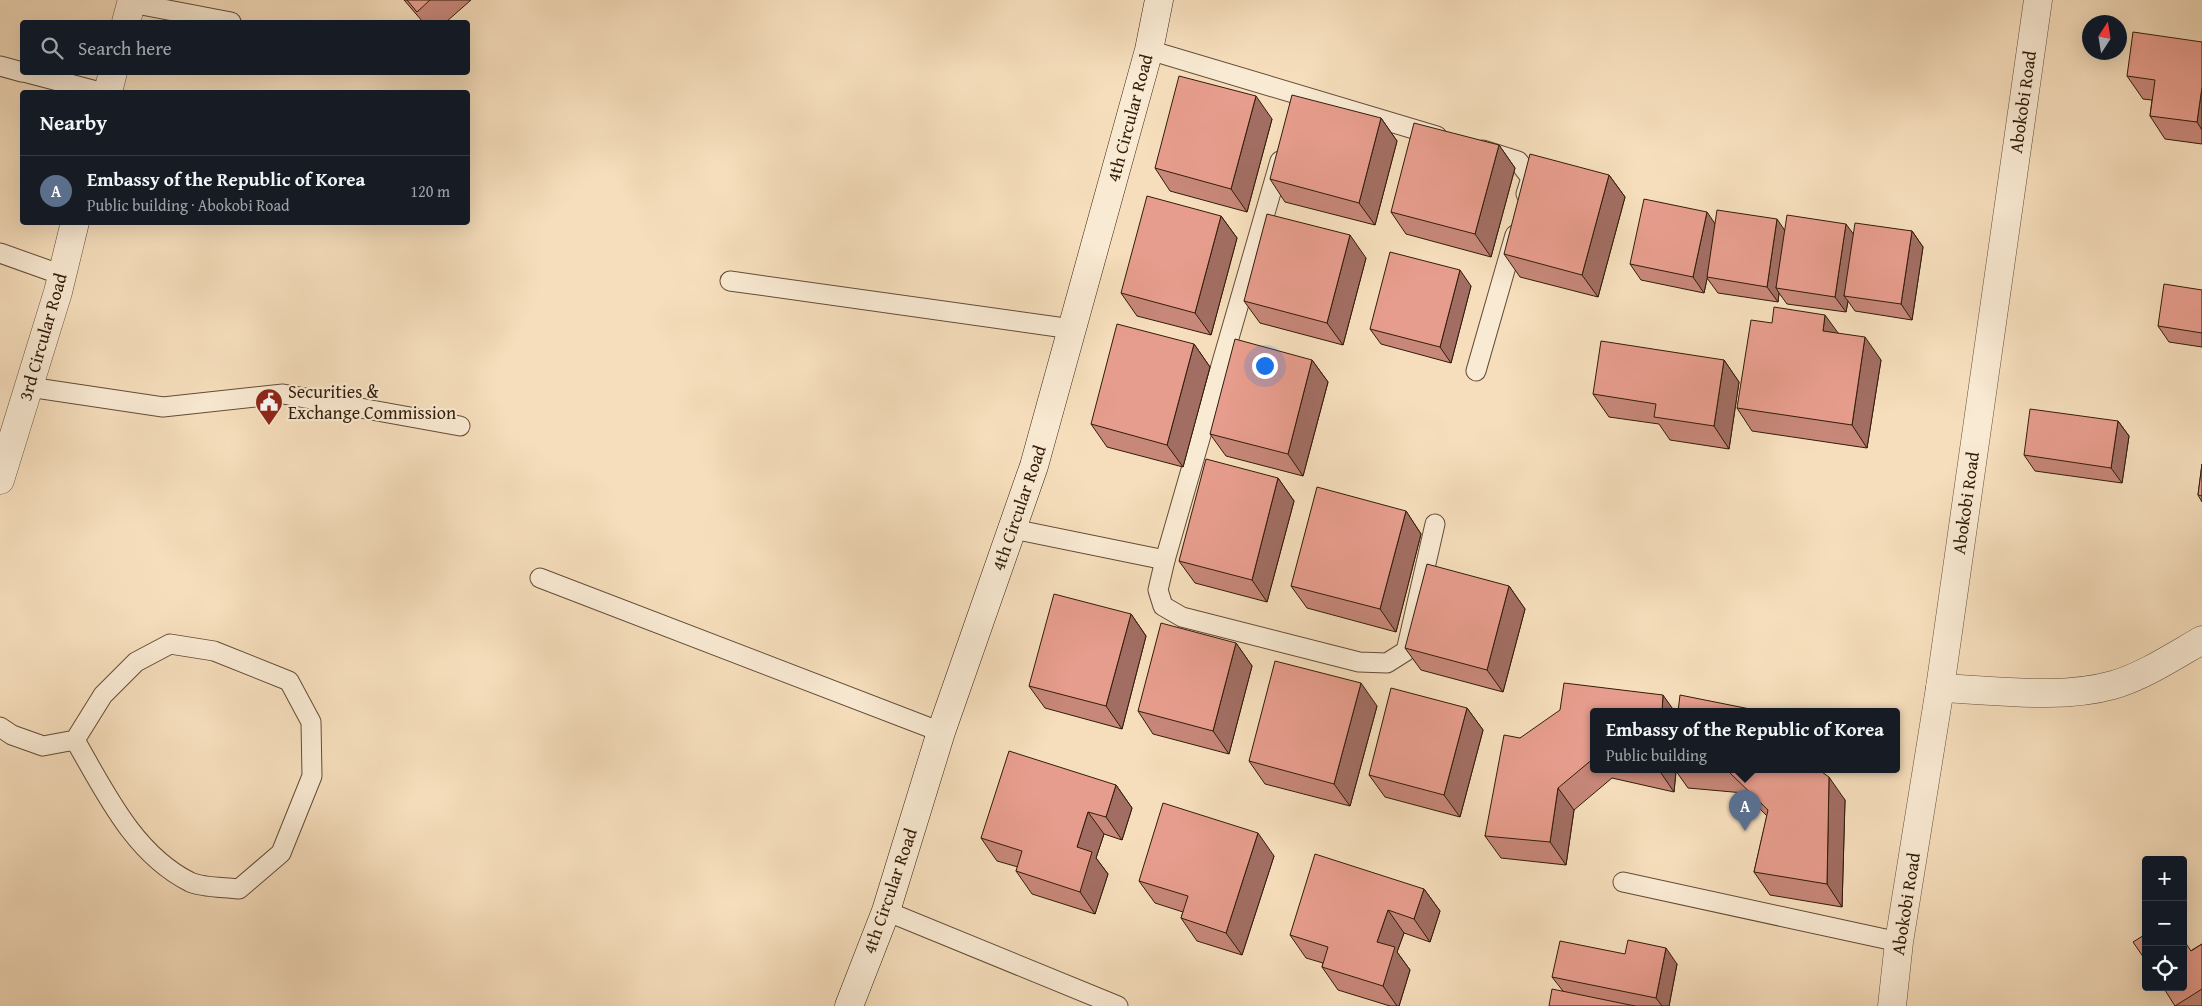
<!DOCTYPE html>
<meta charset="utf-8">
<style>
body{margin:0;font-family:"Gentium Book Plus",serif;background:#242831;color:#f1f3f6}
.controls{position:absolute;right:15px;bottom:15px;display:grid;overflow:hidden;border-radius:5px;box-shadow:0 5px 20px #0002}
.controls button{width:45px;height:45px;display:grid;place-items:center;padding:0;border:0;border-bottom:1px solid #363941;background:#171b24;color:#f1f3f6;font:25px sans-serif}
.compass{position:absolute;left:2082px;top:15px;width:45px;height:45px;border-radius:50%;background:#171b24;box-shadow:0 5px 20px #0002;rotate:12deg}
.you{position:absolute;left:1264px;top:365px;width:18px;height:18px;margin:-12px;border:4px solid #fff;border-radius:50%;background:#1a73e8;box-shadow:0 0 0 8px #1a73e833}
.badge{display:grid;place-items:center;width:32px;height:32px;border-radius:50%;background:#c59692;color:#fff;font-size:16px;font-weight:700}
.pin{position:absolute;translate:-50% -41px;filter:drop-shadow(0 1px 2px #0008)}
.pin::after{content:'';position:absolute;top:26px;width:18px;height:15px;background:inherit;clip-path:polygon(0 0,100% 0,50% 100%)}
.popup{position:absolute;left:1590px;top:708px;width:310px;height:65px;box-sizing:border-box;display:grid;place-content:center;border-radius:5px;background:#171b24;filter:drop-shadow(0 1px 4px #0005);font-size:16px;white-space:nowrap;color:#9ea1a6}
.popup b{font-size:19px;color:#f1f3f6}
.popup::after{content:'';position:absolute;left:50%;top:100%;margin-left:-10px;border:10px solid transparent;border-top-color:#171b24}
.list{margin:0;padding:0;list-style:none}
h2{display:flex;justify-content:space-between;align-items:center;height:65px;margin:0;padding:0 20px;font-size:21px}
h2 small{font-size:16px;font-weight:400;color:#9ea1a6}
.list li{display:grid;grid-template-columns:32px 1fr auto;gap:15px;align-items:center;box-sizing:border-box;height:70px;padding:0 20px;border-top:1px solid #363941}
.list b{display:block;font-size:19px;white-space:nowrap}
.list p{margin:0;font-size:16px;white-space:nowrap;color:#9ea1a6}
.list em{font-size:16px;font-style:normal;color:#9ea1a6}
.icon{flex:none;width:28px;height:28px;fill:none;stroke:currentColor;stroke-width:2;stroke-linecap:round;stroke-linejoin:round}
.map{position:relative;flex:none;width:2202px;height:1006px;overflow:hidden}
.search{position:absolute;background:#171b24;box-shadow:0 5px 20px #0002;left:20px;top:20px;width:450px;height:55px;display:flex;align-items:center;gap:12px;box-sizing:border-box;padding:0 18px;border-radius:5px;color:#9ea1a6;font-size:19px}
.panel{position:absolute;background:#171b24;box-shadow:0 5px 20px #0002;left:20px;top:90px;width:450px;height:135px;border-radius:5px}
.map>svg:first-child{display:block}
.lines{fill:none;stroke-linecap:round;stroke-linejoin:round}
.lane-casing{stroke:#634c36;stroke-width:21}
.street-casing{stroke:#634c36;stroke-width:29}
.secondary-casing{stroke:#321c09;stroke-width:29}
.lane{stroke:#f9ead3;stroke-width:19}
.street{stroke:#f9ead3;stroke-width:28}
.secondary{stroke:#f9ead3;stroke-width:28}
.wall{fill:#c78779;stroke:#321c09}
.shaded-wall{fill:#a26e63;stroke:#321c09}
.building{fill:#e79d8d;stroke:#321c09}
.labels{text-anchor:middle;stroke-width:4.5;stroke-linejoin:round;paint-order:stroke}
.street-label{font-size:18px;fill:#321c09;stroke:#f9ead3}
.poi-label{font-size:18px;fill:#321c09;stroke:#f9ead3;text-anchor:start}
</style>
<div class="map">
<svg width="2202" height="1006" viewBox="0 0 2202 1006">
<rect width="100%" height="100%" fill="#f6debc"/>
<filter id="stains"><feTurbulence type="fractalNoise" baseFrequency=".004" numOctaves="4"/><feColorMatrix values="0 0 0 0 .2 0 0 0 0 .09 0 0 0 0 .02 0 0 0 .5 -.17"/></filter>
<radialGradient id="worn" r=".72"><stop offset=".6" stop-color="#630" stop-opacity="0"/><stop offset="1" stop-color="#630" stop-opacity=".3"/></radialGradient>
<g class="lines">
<g class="lane-casing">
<g id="lane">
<polyline points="131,3 231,22"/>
<polyline points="1149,50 1437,136"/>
<polyline points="0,66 22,72"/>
<polyline points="24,72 100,92"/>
<polyline points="1483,150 1518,161 1531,178 1526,194"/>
<polyline points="1280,161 1165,560 1158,590 1163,606 1182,617 1359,662 1387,663 1406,651 1435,524"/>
<polyline points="0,253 62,275"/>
<polyline points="730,281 1072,329"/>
<polyline points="1476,371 1515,235"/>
<polyline points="29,387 163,407 283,394 460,426"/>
<polyline points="1013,529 1165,560"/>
<polyline points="540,578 941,732"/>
<path d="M 0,727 L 12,735 L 43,746 L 75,740 L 103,695 L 136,662 L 170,644 L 214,651 L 289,681 L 311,722 L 312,776 L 281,853 L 239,889 C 225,887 203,888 190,882 C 134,854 105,792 75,740"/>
<polyline points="1623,882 1899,942"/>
<polyline points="886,911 1118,1006"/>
</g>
</g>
<g class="street-casing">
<g id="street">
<polyline points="126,22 132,0"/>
<polyline points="108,92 113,72"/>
<polyline points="0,480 58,292 75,222"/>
<path d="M 1940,688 C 1994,690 2060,700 2113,685 C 2144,676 2174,656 2202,640"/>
<polyline points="1892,1006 1899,942 1940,688 2038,0"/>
</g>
</g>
<g class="secondary-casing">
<polyline id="secondary" points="849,1006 886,911 941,732 1034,466 1149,50 1159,0"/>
</g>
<use href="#lane" class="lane"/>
<use href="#street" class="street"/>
<use href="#secondary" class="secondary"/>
</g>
<g class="wall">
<polygon points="404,0 471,0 446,22 423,22"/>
<polygon points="2202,42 2202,144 2165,139 2150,116 2152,100 2143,99 2127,76"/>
<polygon points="1381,118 1397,141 1375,225 1285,202 1270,179"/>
<polygon points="1272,119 1247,212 1170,191 1155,168"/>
<polygon points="1499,145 1515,168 1491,257 1406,234 1391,212"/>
<polygon points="1609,175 1625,197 1598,297 1520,277 1504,254"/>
<polygon points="1221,216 1237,238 1211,335 1137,316 1121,293"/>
<polygon points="1715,224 1854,235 1912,231 1923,247 1912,320 1855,311 1848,301 1846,312 1787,304 1779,293 1778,302 1718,293 1707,278 1704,293 1641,280 1630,264"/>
<polygon points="1366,258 1343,345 1260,323 1244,301"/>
<polygon points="1471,286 1451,363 1381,344 1370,329"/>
<polygon points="2202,290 2202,347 2169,342 2158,326"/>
<polygon points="1838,333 1881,360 1867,448 1752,431 1737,408"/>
<polygon points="1194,344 1210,367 1183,467 1107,447 1091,424"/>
<polygon points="1312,360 1328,382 1303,476 1226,456 1210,434"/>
<polygon points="1724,360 1739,382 1729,449 1670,440 1659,424 1609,417 1593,394"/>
<polygon points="2118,421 2129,436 2122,483 2035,471 2024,455"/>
<polygon points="2202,464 2202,502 2198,495"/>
<polygon points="1278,478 1294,501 1267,602 1195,583 1179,561"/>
<polygon points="1406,511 1421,534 1396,632 1307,608 1291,586"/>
<polygon points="1509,586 1525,609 1503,692 1421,670 1405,648"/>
<polygon points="1131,614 1146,636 1122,729 1045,708 1029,686"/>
<polygon points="1236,643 1252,666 1229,754 1153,734 1138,711"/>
<polygon points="1377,706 1350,806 1265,784 1249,761"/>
<polygon points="1467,708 1483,730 1460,817 1385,797 1369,775"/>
<polygon points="1594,712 1594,770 1819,770 1845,800 1842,907 1770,895 1754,872 1767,816 1744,793 1688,788 1676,771 1674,792 1612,778 1574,810 1566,865 1501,858 1485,836 1520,738"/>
<polygon points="1116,785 1132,808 1122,840 1104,834 1096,858 1108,874 1095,914 1032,894 1016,871 1018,867 997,861 981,838"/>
<polygon points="1274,856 1242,955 1197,941 1181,918 1183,912 1155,903 1139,881"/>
<polygon points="1424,889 1440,911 1430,942 1404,933 1397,952 1410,970 1399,1006 1390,1006 1338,990 1322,967 1323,963 1306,958 1290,935"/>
<polygon points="2202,944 2202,1006 2175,1006 2192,950"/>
<polygon points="1677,964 1669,1006 1549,1006 1563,991 1552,977"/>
</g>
<g class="shaded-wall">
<polygon points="2202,87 2202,130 2197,122"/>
<polygon points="1256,96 1272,119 1247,212 1231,189"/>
<polygon points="1381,118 1397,141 1375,225 1359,203"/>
<polygon points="1499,145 1515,168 1491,257 1475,234"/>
<polygon points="1609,175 1625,197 1598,297 1582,275"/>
<polygon points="1707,212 1718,228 1704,293 1693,277"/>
<polygon points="1221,216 1237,238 1211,335 1195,313"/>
<polygon points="1777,219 1788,235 1776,288 1779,293 1778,302 1767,287"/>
<polygon points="1846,224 1857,239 1844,296 1848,301 1846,312 1835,297"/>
<polygon points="1912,231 1923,247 1912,320 1901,304"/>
<polygon points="1350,235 1366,258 1343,345 1327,323"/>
<polygon points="1460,270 1471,286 1451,363 1440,347"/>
<polygon points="1825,315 1841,337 1823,331"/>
<polygon points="1865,337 1881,360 1867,448 1852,425"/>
<polygon points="1194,344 1210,367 1183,467 1167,445"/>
<polygon points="1312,360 1328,382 1303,476 1288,454"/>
<polygon points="1724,360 1739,382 1729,449 1714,426"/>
<polygon points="2118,421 2129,436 2122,483 2111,468"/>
<polygon points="1278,478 1294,501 1267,602 1252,580"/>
<polygon points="1406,511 1421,534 1396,632 1380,609"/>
<polygon points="1509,586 1525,609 1503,692 1487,670"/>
<polygon points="1131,614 1146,636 1122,729 1106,706"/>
<polygon points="1236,643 1252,666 1229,754 1213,731"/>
<polygon points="1361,683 1377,706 1350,806 1334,784"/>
<polygon points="1663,695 1675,712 1662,712"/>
<polygon points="1467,708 1483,730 1460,817 1444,795"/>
<polygon points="1659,770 1675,770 1676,771 1674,792"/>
<polygon points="1829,777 1845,800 1842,907 1827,884"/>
<polygon points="1116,785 1132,808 1122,840 1106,817"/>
<polygon points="1558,788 1574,810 1566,865 1550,842"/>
<polygon points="1088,812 1104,834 1096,858 1108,874 1095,914 1080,892 1077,847"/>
<polygon points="1258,833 1274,856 1242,955 1226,933"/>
<polygon points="1424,889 1440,911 1430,942 1414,919"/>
<polygon points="1388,910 1404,933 1397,952 1410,970 1399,1006 1397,1006 1383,986 1377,942"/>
<polygon points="1666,948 1677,964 1669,1006 1662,1006 1656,998"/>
</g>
<g class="building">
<polygon points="407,0 430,0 417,12"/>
<polygon points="2133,32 2202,42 2202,87 2197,122 2150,116 2155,80 2127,76"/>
<polygon points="1179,76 1256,96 1231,189 1155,168"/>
<polygon points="1292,95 1381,118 1359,203 1270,179"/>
<polygon points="1414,123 1499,145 1475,234 1391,212"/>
<polygon points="1530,154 1609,175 1582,275 1504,254"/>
<polygon points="1147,196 1221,216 1195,313 1121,293"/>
<polygon points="1644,199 1707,212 1693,277 1630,264"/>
<polygon points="1717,210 1777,219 1767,287 1707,277"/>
<polygon points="1267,214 1350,235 1327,323 1244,301"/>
<polygon points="1787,215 1846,224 1835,297 1776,288"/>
<polygon points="1855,223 1912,231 1901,304 1844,296"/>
<polygon points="1390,252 1460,270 1440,347 1370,329"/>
<polygon points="2164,284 2202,290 2202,333 2158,326"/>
<polygon points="1774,307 1825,315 1823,331 1865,337 1852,425 1737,408 1751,320 1772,323"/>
<polygon points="1117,324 1194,344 1167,445 1091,424"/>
<polygon points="1235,339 1312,360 1288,454 1210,434"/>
<polygon points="1601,341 1724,360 1714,426 1654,417 1656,404 1593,394"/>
<polygon points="2030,409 2118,421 2111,468 2024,455"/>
<polygon points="1206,459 1278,478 1252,580 1179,561"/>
<polygon points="2202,464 2202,496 2198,495"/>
<polygon points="1317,487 1406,511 1380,609 1291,586"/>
<polygon points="1427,564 1509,586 1487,670 1405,648"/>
<polygon points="1054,594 1131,614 1106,706 1029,686"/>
<polygon points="1161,623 1236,643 1213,731 1138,711"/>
<polygon points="1275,661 1361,683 1334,784 1249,761"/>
<polygon points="1564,683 1663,695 1662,712 1594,712 1594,758 1558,788 1550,842 1485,836 1504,735 1520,738 1560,710"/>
<polygon points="1391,688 1467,708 1444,795 1369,775"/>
<polygon points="1680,695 1765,712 1678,712"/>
<polygon points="1009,751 1116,785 1106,817 1088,812 1077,847 1092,852 1080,892 1016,871 1022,851 981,838"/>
<polygon points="1719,770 1819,770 1829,777 1827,884 1754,872 1768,810 1728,771"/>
<polygon points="1163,803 1258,833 1226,933 1181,918 1188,896 1139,881"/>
<polygon points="1315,854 1424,889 1414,919 1388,910 1377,942 1395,947 1383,986 1322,967 1328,947 1290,935"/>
<polygon points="2146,934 2146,961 2133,942"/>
<polygon points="2183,939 2191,951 2202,944 2202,989 2175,1006 2163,987 2183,987"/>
<polygon points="1628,940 1666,948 1656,998 1552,977 1560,941 1625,954"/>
<polygon points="1552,989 1635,1006 1549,1006"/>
</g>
<defs>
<g id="civic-pin" transform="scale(1.4375)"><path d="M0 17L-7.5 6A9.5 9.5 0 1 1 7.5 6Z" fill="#8f2418" stroke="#f9ead3"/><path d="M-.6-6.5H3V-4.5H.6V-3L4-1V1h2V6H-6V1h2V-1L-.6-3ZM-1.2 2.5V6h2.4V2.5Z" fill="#fff"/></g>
</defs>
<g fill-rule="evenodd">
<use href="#civic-pin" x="269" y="402"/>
</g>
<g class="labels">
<g class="street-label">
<text transform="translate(2023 102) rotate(-82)" y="6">Abokobi Road</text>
<text transform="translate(1130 118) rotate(-75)" y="6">4th Circular Road</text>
<text transform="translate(43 337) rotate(-74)" y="6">3rd Circular Road</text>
<text transform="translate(1966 503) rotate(-82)" y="6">Abokobi Road</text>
<text transform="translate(1019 508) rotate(-71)" y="6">4th Circular Road</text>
<text transform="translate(890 891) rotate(-71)" y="6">4th Circular Road</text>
<text transform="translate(1906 904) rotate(-81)" y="6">Abokobi Road</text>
</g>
<g class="poi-label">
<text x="288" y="398">Securities &amp;<tspan x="288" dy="21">Exchange Commission</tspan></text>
</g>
</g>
<rect width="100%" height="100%" filter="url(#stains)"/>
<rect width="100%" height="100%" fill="url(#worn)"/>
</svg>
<div class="controls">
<button>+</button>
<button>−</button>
<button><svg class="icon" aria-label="locate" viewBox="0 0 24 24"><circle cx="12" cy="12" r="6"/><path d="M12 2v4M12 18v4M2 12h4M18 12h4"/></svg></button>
</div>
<svg class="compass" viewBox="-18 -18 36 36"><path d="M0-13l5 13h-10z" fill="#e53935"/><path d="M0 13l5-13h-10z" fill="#9ea1a6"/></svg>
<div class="you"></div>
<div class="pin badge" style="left:1745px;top:831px;background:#5c6f8a">A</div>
<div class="popup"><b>Embassy of the Republic of Korea</b>Public building</div>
<div class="search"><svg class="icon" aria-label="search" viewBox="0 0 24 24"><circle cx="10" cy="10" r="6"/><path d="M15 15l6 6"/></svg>Search here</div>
<section class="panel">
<h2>Nearby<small></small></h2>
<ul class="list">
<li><span class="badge" style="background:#5c6f8a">A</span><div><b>Embassy of the Republic of Korea</b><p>Public building · Abokobi Road</p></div><em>120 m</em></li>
</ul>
</section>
</div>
